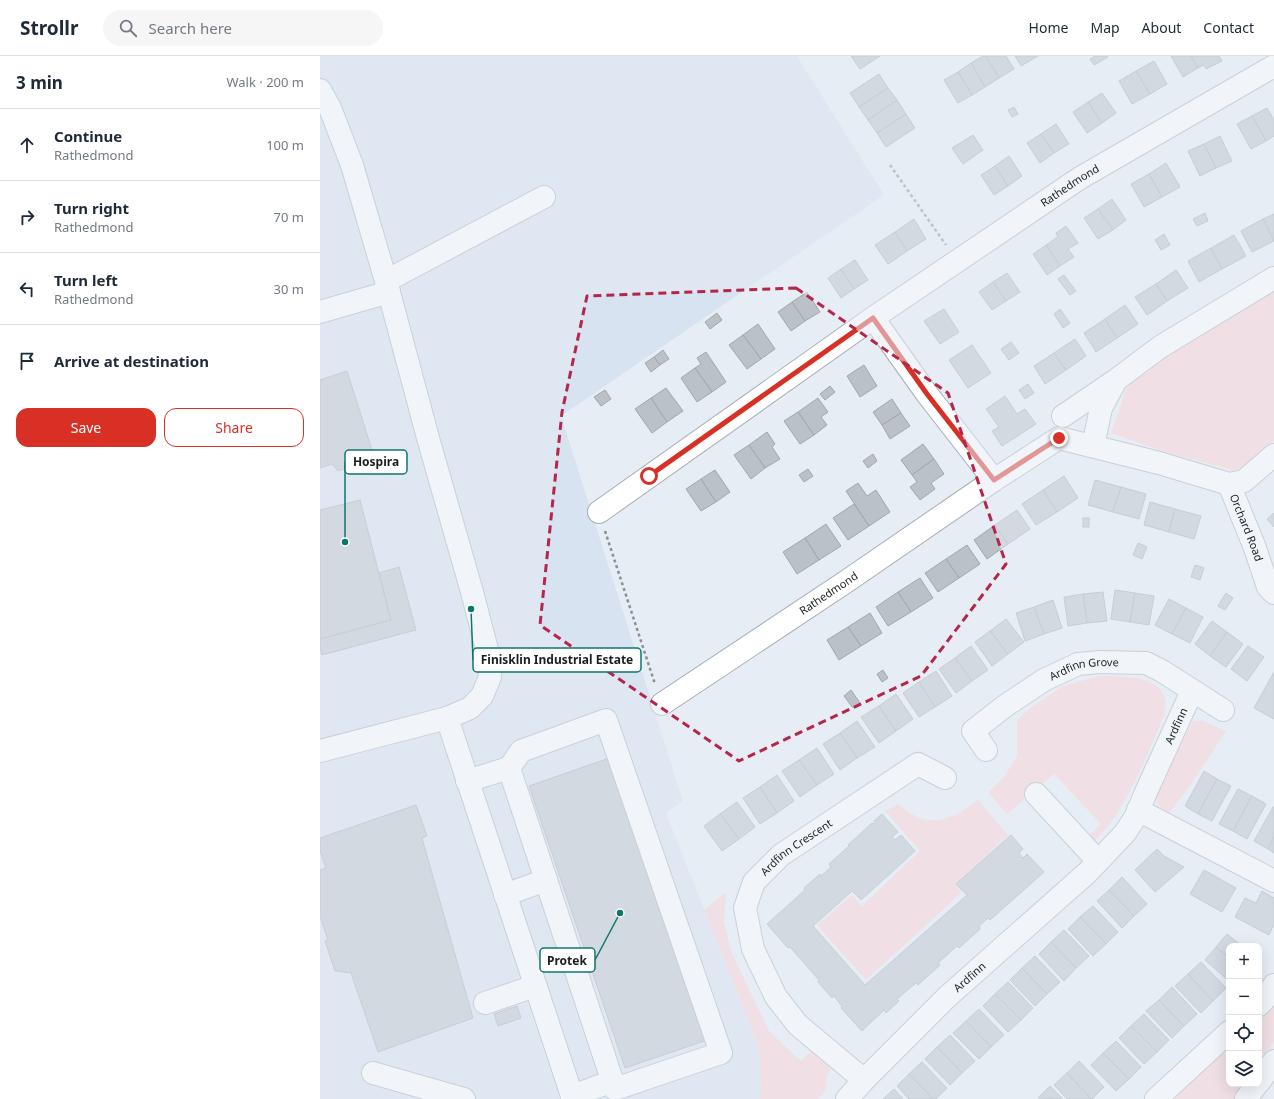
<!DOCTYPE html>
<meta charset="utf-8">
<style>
body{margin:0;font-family:"Noto Sans",sans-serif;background:#f6f6f7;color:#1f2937}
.controls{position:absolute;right:12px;bottom:12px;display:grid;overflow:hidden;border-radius:8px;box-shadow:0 4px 16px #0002}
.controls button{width:36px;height:36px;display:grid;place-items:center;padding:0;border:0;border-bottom:1px solid #e0e1e3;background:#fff;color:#1f2937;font:20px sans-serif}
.stop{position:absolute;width:12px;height:12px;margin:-9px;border:3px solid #d93025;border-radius:50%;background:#fff}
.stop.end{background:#d93025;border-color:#fff;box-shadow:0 1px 4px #0008}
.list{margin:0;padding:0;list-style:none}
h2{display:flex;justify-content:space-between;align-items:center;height:52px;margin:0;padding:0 16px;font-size:17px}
h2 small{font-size:13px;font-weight:400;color:#747a83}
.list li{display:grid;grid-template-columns:26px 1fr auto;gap:12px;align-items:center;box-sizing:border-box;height:72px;padding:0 16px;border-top:1px solid #e0e1e3}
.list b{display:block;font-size:15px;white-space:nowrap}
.list p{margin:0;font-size:13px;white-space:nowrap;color:#747a83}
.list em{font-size:13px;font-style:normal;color:#747a83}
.actions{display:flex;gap:8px;padding:12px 16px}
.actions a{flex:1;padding:9px 0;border:1px solid #d93025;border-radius:12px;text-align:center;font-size:14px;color:#d93025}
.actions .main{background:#d93025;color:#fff}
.icon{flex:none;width:22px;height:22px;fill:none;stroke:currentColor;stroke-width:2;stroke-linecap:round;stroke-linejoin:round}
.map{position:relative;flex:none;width:954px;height:1043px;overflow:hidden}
header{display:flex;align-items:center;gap:24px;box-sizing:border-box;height:56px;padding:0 20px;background:#fff;border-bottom:1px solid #e0e1e3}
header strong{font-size:19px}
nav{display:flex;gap:22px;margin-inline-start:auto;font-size:14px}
.search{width:280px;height:36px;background:#f6f6f7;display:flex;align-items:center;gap:10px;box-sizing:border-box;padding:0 14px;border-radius:22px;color:#747a83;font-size:15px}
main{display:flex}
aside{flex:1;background:#fff}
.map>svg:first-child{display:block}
.built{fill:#d7e3f0}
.green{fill:#fdd1d4}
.building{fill:#bac1c7;stroke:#a1a7ad}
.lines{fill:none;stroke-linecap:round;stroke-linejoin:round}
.minor-casing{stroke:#a7adb4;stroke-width:24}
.path{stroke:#8a9094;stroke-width:2.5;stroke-dasharray:3 3;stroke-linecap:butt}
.minor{stroke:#fff;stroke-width:22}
.route{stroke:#d93025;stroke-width:5}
.marked{fill:none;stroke:#b6254a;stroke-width:3;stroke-dasharray:8 5;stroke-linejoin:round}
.labels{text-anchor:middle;stroke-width:3;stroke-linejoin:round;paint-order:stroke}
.street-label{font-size:11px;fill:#1b1e20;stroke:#fff}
.leader{fill:none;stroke:#0f766e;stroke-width:1.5}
.callout-dot{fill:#0f766e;stroke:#fff;stroke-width:1.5}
.callout{fill:#fff;stroke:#0f766e;stroke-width:1.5}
.callout-label{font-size:12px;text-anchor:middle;font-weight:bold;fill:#1b1e20}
</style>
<header>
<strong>Strollr</strong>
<div class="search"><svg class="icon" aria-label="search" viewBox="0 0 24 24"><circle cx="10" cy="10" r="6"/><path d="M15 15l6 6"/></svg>Search here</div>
<nav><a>Home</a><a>Map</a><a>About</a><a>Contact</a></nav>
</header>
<main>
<aside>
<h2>3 min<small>Walk · 200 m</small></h2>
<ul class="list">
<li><svg class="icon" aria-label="ahead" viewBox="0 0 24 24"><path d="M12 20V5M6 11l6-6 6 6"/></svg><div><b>Continue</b><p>Rathedmond</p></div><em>100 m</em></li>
<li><svg class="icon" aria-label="right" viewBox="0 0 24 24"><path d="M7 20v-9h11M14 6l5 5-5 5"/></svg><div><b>Turn right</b><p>Rathedmond</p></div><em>70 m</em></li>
<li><svg class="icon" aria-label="left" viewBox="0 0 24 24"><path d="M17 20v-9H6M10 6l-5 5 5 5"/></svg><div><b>Turn left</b><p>Rathedmond</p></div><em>30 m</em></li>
<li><svg class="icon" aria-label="arrive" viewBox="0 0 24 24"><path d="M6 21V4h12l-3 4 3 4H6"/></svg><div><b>Arrive at destination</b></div></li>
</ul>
<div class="actions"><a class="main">Save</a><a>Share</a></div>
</aside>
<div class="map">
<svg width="954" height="1043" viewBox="0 0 954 1043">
<rect width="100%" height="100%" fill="#e6edf4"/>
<polygon class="built" points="0,0 477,0 564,139 241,360 363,745 346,757 439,992 441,1037 439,1043 0,1043"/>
<g class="green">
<polygon points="954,231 954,385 945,394 916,415 845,396 791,377 808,328 822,314"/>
<path d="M 779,620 C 797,620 834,619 843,638 C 847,645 845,652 844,660 C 829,694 801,767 771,787 L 767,782 L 781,768 L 734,718 L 687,758 L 668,736 L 684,721 L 697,700 L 697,664 L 713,650 L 743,630 Z"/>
<polygon points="873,665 883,665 906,675 870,730 848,758 838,749 835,741 859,691"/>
<path d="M 658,744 L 688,779 L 636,828 L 642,836 L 546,924 L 497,869 L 532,839 L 542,850 L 600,795 L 565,755 L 578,748 C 607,774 630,766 658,744 Z"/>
<polygon points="406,836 404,865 411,895 449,975 481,1005 492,995 512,1010 507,1020 506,1033 498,1043 439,1043 441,1037 439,992 384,854"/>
<polygon points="954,944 954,986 944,998 939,994 939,961"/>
<polygon points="902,996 909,1001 909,1028 925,1028 913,1043 851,1043"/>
</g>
<g class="building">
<polygon points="531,0 560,0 540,13"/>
<polygon points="663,0 666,0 679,22 665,31 651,7"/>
<polygon points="666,0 686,0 694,13 679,22"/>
<polygon points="695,0 718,0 701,10"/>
<polygon points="775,0 787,0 788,1 774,9 770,3"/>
<polygon points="851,0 871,0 878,12 863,21"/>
<polygon points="871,0 899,0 902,5 886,13 884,9 878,12"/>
<polygon points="834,5 847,28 830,38 816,15"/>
<polygon points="651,7 665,31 652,39 638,16"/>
<polygon points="816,15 830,38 812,48 799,25"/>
<polygon points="638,16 652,39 638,47 624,24"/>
<polygon points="559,18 568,32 539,51 530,37"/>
<polygon points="568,32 577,44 548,64 539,51"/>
<polygon points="782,37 796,57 782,67 768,46"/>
<polygon points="577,44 586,58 557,77 548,64"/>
<polygon points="768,46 782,67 767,77 753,56"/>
<polygon points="694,51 698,58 692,61 688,54"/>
<polygon points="947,52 954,64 954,80 946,85 932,60"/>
<polygon points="586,58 595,72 566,91 557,77"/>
<polygon points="932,60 946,85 931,93 917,68"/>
<polygon points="736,68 749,88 734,97 721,78"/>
<polygon points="721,78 734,97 720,107 707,87"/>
<polygon points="653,79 663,94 643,108 632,92"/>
<polygon points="900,80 912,105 896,112 884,88"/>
<polygon points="884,88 896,112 880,120 868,95"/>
<polygon points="689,100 702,120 688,130 675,110"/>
<polygon points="846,107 860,131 842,141 829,118"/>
<polygon points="675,110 688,130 674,139 661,119"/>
<polygon points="829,118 842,141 824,151 811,128"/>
<polygon points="792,143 806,164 793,174 778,153"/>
<polygon points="778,153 793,174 778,183 764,162"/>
<polygon points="885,157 888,165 877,170 873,163"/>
<polygon points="954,158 954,185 943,163"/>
<polygon points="594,163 606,183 587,195 575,176"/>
<polygon points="943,163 954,185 932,196 921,175"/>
<polygon points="746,170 758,187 748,193 754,201 740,210 726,189 738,181 736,177"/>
<polygon points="575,176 587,195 568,208 555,189"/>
<polygon points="844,178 850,189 841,194 835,184"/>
<polygon points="914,179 926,200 902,213 891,192"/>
<polygon points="726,189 740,210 727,219 713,198"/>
<polygon points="891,192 902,213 879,226 868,205"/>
<polygon points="535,204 548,224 534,233 521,213"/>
<polygon points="521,213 534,233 521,242 508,222"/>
<polygon points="856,214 868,232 847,245 836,228"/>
<polygon points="687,217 700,236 686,245 673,226"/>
<polygon points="744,219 756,235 750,239 738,223"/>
<polygon points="673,226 686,245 672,254 659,236"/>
<polygon points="836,228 847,245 827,259 815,241"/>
<polygon points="487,236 500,256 485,265 472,246"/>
<polygon points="472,246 485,265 471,275 458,256"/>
<polygon points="805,249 818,268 797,282 785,263"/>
<polygon points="624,253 639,276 620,288 604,265"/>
<polygon points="740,253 750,267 743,272 734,258"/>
<polygon points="397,257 402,264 390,273 385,266"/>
<polygon points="785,263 797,282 776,296 764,277"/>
<polygon points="438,268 455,293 441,303 423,279"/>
<polygon points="423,279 441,303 427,313 409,289"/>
<polygon points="755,283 766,300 746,314 734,297"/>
<polygon points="691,286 699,297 689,304 681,293"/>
<polygon points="652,289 671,317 648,332 629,304"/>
<polygon points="343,294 349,303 340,309 334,301"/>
<polygon points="386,296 406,326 392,336 375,312 381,308 377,302"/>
<polygon points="734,297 746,314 725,328 714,310"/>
<polygon points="334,301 340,309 331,316 325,307"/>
<polygon points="544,309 557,330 540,341 527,320"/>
<polygon points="375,312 392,336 377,346 361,322"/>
<polygon points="27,315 52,394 31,401 33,410 18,415 12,408 0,412 0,324"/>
<polygon points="708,328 714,337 705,343 699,334"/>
<polygon points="510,330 515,336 505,344 500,338"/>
<polygon points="346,332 363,355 347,366 331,342"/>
<polygon points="285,334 291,343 281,350 274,341"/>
<polygon points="685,340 697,358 705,353 716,368 682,390 672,375 679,371 666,353"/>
<polygon points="331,342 347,366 332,377 315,353"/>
<polygon points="498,342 508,356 501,361 507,369 494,379 478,356"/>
<polygon points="572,343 581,357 562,369 553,356"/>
<polygon points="478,356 494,379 480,388 464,365"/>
<polygon points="581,357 590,370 570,383 562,369"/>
<polygon points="447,376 455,388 452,391 460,403 445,412 429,389"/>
<polygon points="603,388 614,403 592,419 581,404"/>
<polygon points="429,389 445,412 431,423 414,399"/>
<polygon points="553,398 557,405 548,412 543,405"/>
<polygon points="614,403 624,418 611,427 615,433 600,444 590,431 597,426 592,419"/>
<polygon points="488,413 493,420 484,426 479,419"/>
<polygon points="395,414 410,436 396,446 381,423"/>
<polygon points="744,420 758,442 737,456 723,434"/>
<polygon points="381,423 396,446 381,455 366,433"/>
<polygon points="775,424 801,431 793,456 768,449"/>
<polygon points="538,427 547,440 556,434 570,456 549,470 526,435"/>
<polygon points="801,431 826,438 819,463 793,456"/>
<polygon points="723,434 737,456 716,469 702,448"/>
<polygon points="40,444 71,564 0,583 0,454"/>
<polygon points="830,446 855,453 849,476 824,469"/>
<polygon points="534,448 549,470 528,484 513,462"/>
<polygon points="855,453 881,460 874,483 849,476"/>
<polygon points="697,454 710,473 688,488 675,469"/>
<polygon points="954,457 954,471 947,463"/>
<rect x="763" y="462" width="6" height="9"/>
<polygon points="506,468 521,490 499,504 485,482"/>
<polygon points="675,469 688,488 667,503 654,484"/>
<polygon points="485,482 499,504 477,518 463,496"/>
<polygon points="818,487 827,491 822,503 813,499"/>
<polygon points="647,489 660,508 639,522 626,503"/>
<polygon points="626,503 639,522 618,536 605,517"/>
<polygon points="875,509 884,512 880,524 871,521"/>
<polygon points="79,511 96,574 2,599 0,592 0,583 71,564 59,517"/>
<polygon points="600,522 613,542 591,556 578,536"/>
<polygon points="795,534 815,537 810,566 791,563"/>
<polygon points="578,536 591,556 568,570 556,551"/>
<polygon points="783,536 787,565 767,567 763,538"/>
<polygon points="815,537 834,540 829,569 810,566"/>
<polygon points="906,537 913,542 905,554 898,550"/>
<polygon points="763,538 767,567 748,570 744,541"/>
<polygon points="849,543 866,552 852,578 835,569"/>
<polygon points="733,544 742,572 724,578 714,551"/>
<polygon points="714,551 724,578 705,585 696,557"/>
<polygon points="866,552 883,561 870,587 852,578"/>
<polygon points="550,557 562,577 541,590 528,571"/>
<polygon points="686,563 704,586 688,598 670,575"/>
<polygon points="892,565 907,576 890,600 875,588"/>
<polygon points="528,571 541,590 519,604 507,584"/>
<polygon points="670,575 688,598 672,610 655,586"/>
<polygon points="907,576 923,588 906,611 890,600"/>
<polygon points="651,590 668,614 652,625 635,602"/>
<polygon points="928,590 944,601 927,625 911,613"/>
<polygon points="635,602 652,625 636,637 619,613"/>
<polygon points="563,614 568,622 562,626 557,618"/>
<polygon points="616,615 632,640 615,651 599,626"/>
<polygon points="954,616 954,663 934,652"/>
<polygon points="599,626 615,651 599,661 583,637"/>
<polygon points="531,634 540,647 533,652 524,640"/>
<polygon points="576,638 593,663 576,675 559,650"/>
<polygon points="559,650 576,675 559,687 541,661"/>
<polygon points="537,665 555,691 537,702 520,677"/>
<polygon points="520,677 537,702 520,714 503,688"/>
<polygon points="497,692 514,718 497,729 479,704"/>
<polygon points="295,700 390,983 305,1012 209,730"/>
<polygon points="479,704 497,729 480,741 462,715"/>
<polygon points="884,715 897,723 878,758 865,750"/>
<polygon points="457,719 474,745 457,757 440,731"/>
<polygon points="897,723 911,730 892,765 878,758"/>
<polygon points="440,731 457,757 440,768 423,742"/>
<polygon points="918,733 932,740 913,775 899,768"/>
<polygon points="932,740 946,748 927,783 913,775"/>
<polygon points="417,746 435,771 419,783 400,758"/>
<polygon points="96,749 107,780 102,782 153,962 58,996 31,917 15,915 5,885 8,884 0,860 0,814 6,812 0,795 0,782"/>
<polygon points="953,751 954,751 954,781 948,793 934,785"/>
<polygon points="400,758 419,783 402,795 384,770"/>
<polygon points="562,758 578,776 572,781 575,784 581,779 595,795 541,844 532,835 493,870 545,929 647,839 636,828 691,779 703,793 699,797 703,802 707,798 724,816 670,864 668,862 659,870 660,873 639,892 637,890 618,907 620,909 598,929 596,927 577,943 579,945 566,957 564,954 542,975 521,952 522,950 514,940 512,942 498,926 499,924 470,891 468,892 447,868 485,834 484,832 500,818 501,820 511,811 509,808 529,790 528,789 552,767 554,768 556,766 554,765"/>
<polygon points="954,781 954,797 948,793"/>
<polygon points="837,793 844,800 864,811 835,836 815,814"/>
<polygon points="884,814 916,832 902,856 870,838"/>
<polygon points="802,821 827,848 814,860 789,834"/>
<polygon points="789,834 814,860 802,872 777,845"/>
<polygon points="942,835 954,842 954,868 949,879 915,861 925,842 936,847"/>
<polygon points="773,850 798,876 786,888 760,861"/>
<polygon points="760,861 786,888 773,900 748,873"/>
<polygon points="744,874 769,900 756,912 731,886"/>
<polygon points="907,878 922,890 909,890 909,902 896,891"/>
<polygon points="731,886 756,912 744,925 719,898"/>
<polygon points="896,891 909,902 909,925 885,904"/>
<polygon points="715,900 740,926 727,938 702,912"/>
<polygon points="881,906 906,932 893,945 868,918"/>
<polygon points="702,912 727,938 715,950 690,924"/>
<polygon points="868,918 893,945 881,957 855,930"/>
<polygon points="688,926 713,952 701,964 675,938"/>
<polygon points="852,931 877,958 864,970 839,944"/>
<polygon points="675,938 701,964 688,976 663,950"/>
<polygon points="839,944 864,970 852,982 826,955"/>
<polygon points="197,950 201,962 178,970 174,958"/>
<polygon points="659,953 684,979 671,991 646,965"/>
<polygon points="824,958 849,984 837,996 811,970"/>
<polygon points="646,965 671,991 659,1003 633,977"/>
<polygon points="811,970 837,996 824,1008 799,982"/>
<polygon points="630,979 655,1005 642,1017 617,991"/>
<polygon points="796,985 821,1011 809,1023 783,997"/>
<polygon points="617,991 642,1017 630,1029 605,1003"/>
<polygon points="783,997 809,1023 796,1035 771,1009"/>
<polygon points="759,1005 784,1031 772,1043 771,1043 747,1017"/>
<polygon points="602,1006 627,1032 616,1043 613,1043 589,1018"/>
<polygon points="747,1017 771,1043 747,1043 734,1029"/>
<polygon points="589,1018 613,1043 589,1043 577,1030"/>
<polygon points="730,1030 743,1043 718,1042"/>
<polygon points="574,1033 583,1043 563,1043"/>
</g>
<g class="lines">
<g class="minor-casing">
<g id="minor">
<polyline points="0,34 10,52 32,109 66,225 108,382 152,536 169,601 170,621 162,640 150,652 127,662 0,695"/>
<polyline points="66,225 224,141"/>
<polyline points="0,256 69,236"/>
<polyline points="553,262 607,338 674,424"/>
<polyline points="743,360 793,326"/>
<polyline points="773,390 781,352 796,324 840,291 954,222"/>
<path id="s1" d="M 909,428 L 935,492 L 948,531 L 954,537"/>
<path id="s2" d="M 279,456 L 553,262 L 760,122 L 954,10"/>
<path id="s3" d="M 342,648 L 527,525 L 674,424 L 739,382 L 839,407 L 909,428 L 924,425 L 954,399"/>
<polyline points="127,662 253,1043"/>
<path id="s4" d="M 666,694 L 653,675 L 685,650 L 724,624 L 758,608 L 780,606 L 826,607 L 842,615 L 903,654"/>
<polyline points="147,725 189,712 201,695 286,664 401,997 295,1033 189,712"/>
<polyline points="716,738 778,805"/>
<polyline points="818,754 954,825"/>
<polyline points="185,839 226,824"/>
<polyline points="165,947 215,930"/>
<polyline points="939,949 944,944 954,929"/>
<polyline points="53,1017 144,1043"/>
<path id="s5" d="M 544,1024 L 478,969 L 456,941 L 433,893 L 425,852 L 434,826 L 461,799 L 598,708 L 625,722"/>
<polyline points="939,1026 954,1005"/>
<polyline points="252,1040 293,1025"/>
<path id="s6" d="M 527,1043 L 544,1024 L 627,941 L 768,816 L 805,777 L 816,760 L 826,736 L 872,635"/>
<polyline points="836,1043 909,976"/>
<polyline points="926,1043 937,1028"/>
</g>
</g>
<g class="path">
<polyline points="570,109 626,189"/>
<polyline points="285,475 335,628"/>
</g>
<use href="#minor" class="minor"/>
</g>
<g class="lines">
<polyline class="route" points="329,420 553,262 607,338 674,424 739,382"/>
</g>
<path d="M0 0H954V1043H0ZM 476,232 L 628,337 L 686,508 L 601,620 L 419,705 L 220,569 L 242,356 L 267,240 Z" fill="#e6edf4" fill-opacity=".55" fill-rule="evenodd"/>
<path class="marked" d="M 476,232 L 628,337 L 686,508 L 601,620 L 419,705 L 220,569 L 242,356 L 267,240 Z"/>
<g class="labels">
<g class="street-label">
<text dy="4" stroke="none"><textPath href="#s2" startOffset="573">Rathedmond</textPath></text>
<text dy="4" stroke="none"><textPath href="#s1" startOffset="47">Orchard Road</textPath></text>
<text dy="4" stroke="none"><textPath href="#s3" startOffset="200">Rathedmond</textPath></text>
<text dy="4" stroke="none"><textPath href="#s4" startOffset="153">Ardfinn Grove</textPath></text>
<text dy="4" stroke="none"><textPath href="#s6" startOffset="504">Ardfinn</textPath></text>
<text dy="4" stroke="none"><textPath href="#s5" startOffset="299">Ardfinn Crescent</textPath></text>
<text dy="4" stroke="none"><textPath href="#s6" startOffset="173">Ardfinn</textPath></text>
</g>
</g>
<path class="leader" d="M25 486L25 406M151 553L153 604M300 857L275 904"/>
<g class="callout-dot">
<circle cx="25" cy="486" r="4"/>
<circle cx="151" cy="553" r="4"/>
<circle cx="300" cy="857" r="4"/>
</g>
<g class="callout">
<rect x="25" y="394" width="62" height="24" rx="4"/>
<rect x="153" y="592" width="168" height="24" rx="4"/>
<rect x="220" y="892" width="55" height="24" rx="4"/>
</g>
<g class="callout-label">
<text x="56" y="410">Hospira</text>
<text x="237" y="608">Finisklin Industrial Estate</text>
<text x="247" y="909">Protek</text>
</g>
</svg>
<div class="controls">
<button>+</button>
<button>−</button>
<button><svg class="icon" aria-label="locate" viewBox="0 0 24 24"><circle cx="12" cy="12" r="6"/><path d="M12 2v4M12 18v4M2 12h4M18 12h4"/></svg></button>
<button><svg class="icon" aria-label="layers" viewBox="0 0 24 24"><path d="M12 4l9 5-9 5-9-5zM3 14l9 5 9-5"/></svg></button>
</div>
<div class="stop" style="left:329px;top:420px"></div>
<div class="stop end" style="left:739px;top:382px"></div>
</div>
</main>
